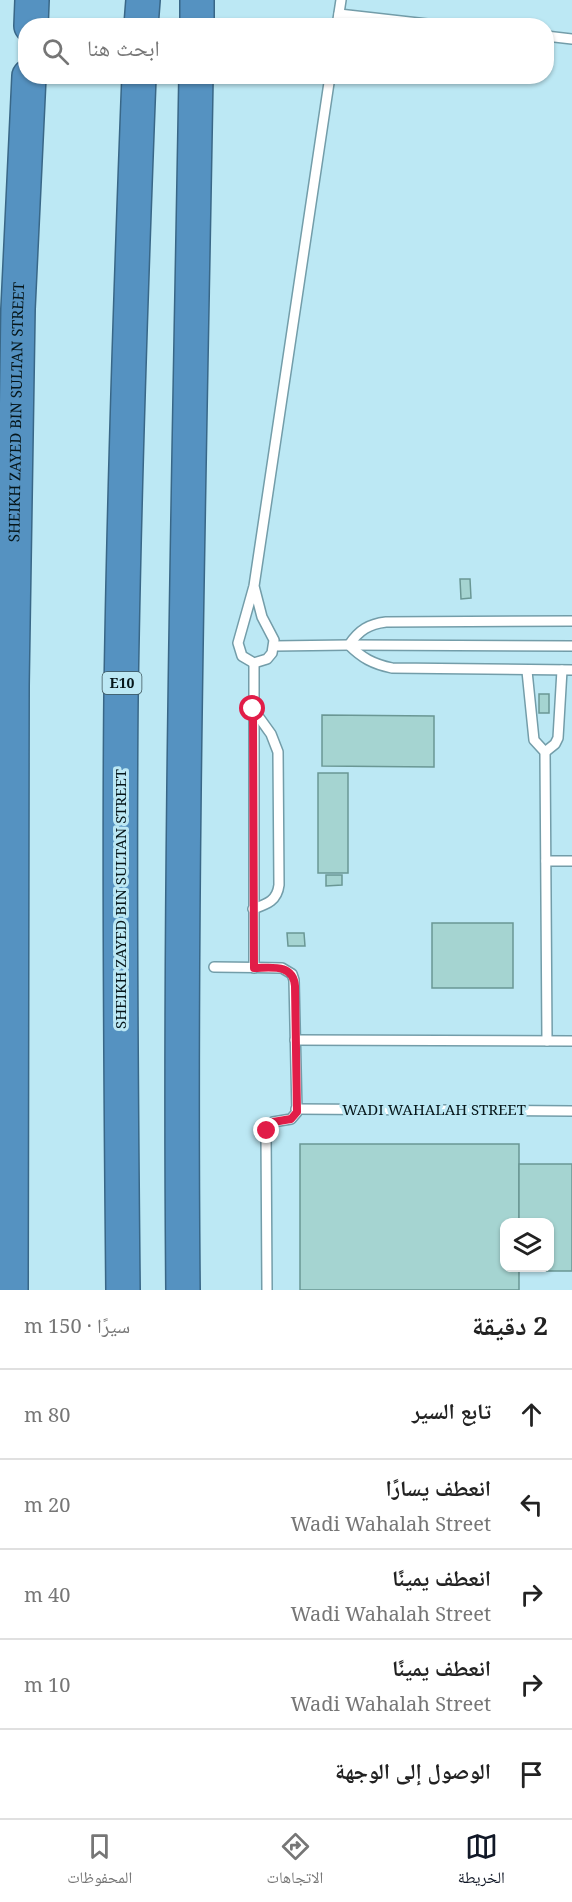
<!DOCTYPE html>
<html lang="ar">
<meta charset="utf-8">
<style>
body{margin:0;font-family:"Noto Serif","Noto Naskh Arabic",serif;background:#f6f6f6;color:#222;direction:rtl}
.controls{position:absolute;right:18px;bottom:18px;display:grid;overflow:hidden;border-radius:12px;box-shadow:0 2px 4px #0004}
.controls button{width:54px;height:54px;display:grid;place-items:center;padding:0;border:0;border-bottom:2px solid #e0e0e0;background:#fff;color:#222;font:30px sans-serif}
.stop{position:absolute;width:18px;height:18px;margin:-14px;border:4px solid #e11d48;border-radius:50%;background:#fff}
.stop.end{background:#e11d48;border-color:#fff;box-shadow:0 2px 6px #0008}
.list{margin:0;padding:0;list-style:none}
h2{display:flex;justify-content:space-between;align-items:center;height:78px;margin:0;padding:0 24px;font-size:26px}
h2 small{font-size:20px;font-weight:400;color:#767676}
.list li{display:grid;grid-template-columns:39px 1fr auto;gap:18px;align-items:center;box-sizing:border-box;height:90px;padding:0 24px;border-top:2px solid #e0e0e0}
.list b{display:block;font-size:22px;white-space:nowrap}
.list p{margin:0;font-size:20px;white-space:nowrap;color:#767676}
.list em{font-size:20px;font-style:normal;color:#767676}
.icon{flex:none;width:33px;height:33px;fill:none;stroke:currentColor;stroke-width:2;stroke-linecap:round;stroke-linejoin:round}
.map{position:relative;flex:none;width:572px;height:1290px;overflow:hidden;direction:ltr}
.search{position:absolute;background:#fff;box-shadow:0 2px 4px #0004;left:18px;right:18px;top:18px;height:66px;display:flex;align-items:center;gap:15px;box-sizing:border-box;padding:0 21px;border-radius:24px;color:#767676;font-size:22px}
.sheet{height:528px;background:#fff}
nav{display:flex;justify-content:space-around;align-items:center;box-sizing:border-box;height:84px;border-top:2px solid #e0e0e0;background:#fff;font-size:16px;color:#767676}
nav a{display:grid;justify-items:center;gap:3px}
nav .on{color:#111827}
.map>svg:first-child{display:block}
.building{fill:#a5d4d1;stroke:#6a9794;stroke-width:1.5}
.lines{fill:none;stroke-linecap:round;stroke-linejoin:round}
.service-casing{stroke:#739da9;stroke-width:12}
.motorway-casing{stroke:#396787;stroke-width:36}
.service{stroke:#fff;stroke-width:9}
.motorway{stroke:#5592c1;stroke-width:33}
.route{stroke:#e11d48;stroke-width:8}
.labels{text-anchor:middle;stroke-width:6;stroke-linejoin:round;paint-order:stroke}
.shield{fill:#bce8f4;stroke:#3d555b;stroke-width:1.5}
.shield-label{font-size:14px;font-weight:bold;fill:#06161a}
.street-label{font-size:15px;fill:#06161a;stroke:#bce8f4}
</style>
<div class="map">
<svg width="572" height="1290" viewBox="0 0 572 1290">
<rect width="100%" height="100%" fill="#bce8f4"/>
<g class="building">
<polygon points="460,579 470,579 471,598 461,599"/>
<rect x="539" y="694" width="10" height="19"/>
<polygon points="322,715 434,716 434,767 322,766"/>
<rect x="318" y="773" width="30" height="100"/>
<polygon points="326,875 342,875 342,885 326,886"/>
<rect x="432" y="923" width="81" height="65"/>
<polygon points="287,933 304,933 305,946 288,946"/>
<polygon points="300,1144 519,1144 519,1222 504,1222 504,1268 519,1268 519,1290 300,1290"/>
<polygon points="519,1164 572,1164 572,1271 519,1271 519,1268 550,1268 550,1222 519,1222"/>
</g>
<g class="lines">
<g class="service-casing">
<g id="service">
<polyline points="339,14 445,26"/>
<polyline points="337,26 341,0"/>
<polyline points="546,36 572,39"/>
<polyline points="254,586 262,617 274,640 272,653 267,659 254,663 242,656 238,643 254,586 330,76"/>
<path d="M 572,621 L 386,622 C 369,624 359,630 349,645 C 362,658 373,664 392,668 L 572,670"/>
<polyline points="274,646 349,645 572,646"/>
<polyline points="527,671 534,740 545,752 547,1041"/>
<path d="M 253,709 L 271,734 L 278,752 L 279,885 C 277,901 267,904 253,909"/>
<polyline points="545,752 555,744 558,738 562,670"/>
<polyline points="546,861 572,861"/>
<polyline points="214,967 282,968 292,974 294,980 297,1112 291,1119 273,1122 266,1131 267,1290"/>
<polyline points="254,968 254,663"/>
<polyline points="295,1040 572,1041"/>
<polyline points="296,1109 572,1111"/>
</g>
</g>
<g class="motorway-casing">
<g id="motorway">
<polyline points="31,26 32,0"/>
<polyline points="141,26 143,0"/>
<polyline points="197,26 197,0"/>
<path id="s1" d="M 11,1290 L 12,686 L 18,309 L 29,76"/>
<path d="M 123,1290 C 121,1093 119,896 121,698 C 124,491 131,284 139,76"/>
<path d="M 183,1290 C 179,885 189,481 196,76"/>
</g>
</g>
<use href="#service" class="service"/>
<use href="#motorway" class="motorway"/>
</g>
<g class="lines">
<path class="route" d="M 253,709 L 254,968 C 270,968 293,963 295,986 L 297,1112 L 291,1119 L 273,1122 L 267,1131"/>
</g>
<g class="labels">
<rect class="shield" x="102.5" y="672" width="39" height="22" rx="4.5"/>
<g class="shield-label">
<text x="122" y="688">E10</text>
</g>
<g class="street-label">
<text dy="5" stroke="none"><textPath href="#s1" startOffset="878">SHEIKH ZAYED BIN SULTAN STREET</textPath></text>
<text transform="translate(121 899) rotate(-90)" y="5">SHEIKH ZAYED BIN SULTAN STREET</text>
<text x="434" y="1115">WADI WAHALAH STREET</text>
</g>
</g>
</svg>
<div class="controls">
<button><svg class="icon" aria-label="layers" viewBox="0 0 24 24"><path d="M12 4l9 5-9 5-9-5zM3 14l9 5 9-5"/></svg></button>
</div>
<div class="stop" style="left:253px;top:709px"></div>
<div class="stop end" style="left:267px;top:1131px"></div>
<div class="search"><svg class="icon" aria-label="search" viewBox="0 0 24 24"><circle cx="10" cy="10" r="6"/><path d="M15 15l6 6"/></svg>ابحث هنا</div>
</div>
<section class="sheet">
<h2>2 دقيقة<small>سيرًا · 150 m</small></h2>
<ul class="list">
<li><svg class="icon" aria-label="ahead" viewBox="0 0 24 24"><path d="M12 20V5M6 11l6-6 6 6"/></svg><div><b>تابع السير</b></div><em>80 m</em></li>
<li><svg class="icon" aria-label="left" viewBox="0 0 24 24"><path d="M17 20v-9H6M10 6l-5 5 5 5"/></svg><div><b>انعطف يسارًا</b><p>Wadi Wahalah Street</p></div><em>20 m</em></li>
<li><svg class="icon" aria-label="right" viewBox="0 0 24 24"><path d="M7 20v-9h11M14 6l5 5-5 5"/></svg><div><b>انعطف يمينًا</b><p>Wadi Wahalah Street</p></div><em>40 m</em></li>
<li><svg class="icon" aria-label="right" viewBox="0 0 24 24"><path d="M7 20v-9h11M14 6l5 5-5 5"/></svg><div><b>انعطف يمينًا</b><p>Wadi Wahalah Street</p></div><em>10 m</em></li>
<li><svg class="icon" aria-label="arrive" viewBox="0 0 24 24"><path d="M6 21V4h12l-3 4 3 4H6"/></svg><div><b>الوصول إلى الوجهة</b></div></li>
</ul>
</section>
<nav>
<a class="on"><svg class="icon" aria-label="map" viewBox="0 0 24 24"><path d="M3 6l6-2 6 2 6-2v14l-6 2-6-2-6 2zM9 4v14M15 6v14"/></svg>الخريطة</a>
<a><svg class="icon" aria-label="directions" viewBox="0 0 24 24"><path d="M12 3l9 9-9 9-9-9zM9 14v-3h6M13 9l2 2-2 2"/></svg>الاتجاهات</a>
<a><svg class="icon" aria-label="saved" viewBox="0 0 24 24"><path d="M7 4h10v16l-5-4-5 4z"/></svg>المحفوظات</a>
</nav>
